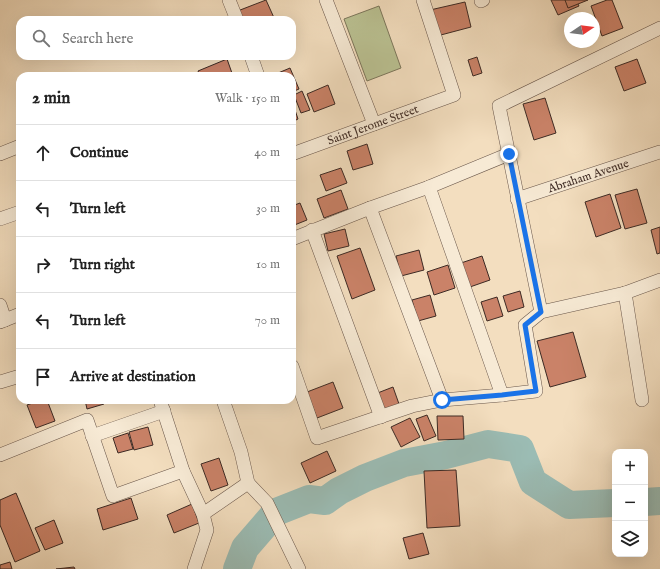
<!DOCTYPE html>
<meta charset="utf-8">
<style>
body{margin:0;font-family:"IM FELL English",serif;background:#f2f2f2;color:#222}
.controls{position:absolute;right:12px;bottom:12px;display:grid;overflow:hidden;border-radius:8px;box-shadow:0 4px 16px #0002}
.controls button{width:36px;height:36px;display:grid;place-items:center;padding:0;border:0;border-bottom:1px solid #e0e0e0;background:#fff;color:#222;font:20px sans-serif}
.compass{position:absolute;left:564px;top:12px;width:36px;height:36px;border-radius:50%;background:#fff;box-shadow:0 4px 16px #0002;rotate:77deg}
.stop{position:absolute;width:12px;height:12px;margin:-9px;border:3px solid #1a73e8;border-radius:50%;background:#fff}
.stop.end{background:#1a73e8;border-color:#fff;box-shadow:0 1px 4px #0008}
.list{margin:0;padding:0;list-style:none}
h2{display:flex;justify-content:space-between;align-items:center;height:52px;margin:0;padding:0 16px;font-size:17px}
h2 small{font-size:13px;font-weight:400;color:#767676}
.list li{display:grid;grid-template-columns:26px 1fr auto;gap:12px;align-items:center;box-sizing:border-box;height:56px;padding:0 16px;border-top:1px solid #e0e0e0}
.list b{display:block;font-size:15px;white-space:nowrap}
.list em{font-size:13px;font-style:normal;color:#767676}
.icon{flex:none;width:22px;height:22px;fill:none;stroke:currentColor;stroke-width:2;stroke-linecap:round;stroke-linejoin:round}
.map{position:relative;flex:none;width:660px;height:569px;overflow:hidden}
.search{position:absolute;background:#fff;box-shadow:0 4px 16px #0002;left:16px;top:16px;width:280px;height:44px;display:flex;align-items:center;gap:10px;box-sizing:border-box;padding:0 14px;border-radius:12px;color:#767676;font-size:15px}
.panel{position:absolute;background:#fff;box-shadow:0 4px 16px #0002;left:16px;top:72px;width:280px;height:332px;border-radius:12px}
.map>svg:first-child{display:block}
.green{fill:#bac192;stroke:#7c765b}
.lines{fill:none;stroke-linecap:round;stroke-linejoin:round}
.river{stroke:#9bbcb4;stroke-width:28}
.building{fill:#ca8268;stroke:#3d2a24}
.minor-casing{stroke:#6a574b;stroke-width:14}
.minor{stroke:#f7ead5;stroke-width:13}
.route{stroke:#1a73e8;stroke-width:5}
.labels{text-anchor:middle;stroke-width:4;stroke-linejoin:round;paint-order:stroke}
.street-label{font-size:12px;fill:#3d2a24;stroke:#f7ead5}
</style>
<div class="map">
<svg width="660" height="569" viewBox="0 0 660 569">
<rect width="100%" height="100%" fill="#f3debf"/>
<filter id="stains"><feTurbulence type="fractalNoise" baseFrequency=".005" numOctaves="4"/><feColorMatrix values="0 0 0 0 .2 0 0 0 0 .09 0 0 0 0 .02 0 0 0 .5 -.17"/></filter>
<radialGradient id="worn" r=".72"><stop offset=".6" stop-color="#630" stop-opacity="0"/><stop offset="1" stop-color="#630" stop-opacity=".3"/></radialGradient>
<polygon class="green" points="379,6 401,68 367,81 344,19"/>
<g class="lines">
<g class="river">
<polyline points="645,502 660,501"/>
<polyline points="237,569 245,548 276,512 309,499 325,501 339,491 365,478 404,463 446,455 488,444 520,449 533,482 569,505 615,503"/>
</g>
</g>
<g class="building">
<polygon points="266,0 275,20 238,20 235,12"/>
<polygon points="551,0 576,0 579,6 558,15"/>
<polygon points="565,0 588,0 568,8"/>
<polygon points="607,0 612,0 623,28 602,36 591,6"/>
<polygon points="465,2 471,27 437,36 430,10"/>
<polygon points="477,57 482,73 473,76 468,60"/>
<polygon points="227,59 233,76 200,76 198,71"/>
<polygon points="637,59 646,83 624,91 615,67"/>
<polygon points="290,68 299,89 292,92 292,76 271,76"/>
<polygon points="328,85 335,104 314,112 307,94"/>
<polygon points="302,91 310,110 301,113 294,95"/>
<polygon points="545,98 556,133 534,140 523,104"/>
<polygon points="295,110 298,119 292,122 292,111"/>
<polygon points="367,144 373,164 353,170 347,151"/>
<polygon points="341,168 347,183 326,191 320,175"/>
<polygon points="637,189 647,223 625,229 615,195"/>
<polygon points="341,190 348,209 324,218 317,199"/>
<polygon points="610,194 621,228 596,237 585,202"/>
<polygon points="300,203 307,220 292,226 292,206"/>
<polygon points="660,227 660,253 657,254 651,230"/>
<polygon points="345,229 349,246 328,251 324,234"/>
<polygon points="360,248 375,290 352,299 337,256"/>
<polygon points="419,250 424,270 401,276 396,256"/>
<polygon points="482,256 490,280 467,288 458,264"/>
<polygon points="448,265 455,288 434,295 427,272"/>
<polygon points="520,291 524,307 508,312 503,296"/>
<polygon points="430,295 436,316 418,321 412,300"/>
<polygon points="497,297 503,316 487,321 481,302"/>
<polygon points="573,332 586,377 550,387 537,341"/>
<polygon points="333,382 343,408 317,418 307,392"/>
<polygon points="393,387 399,404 380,411 375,394"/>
<polygon points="41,400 47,400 55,421 36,428 27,405"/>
<polygon points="85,400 103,400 104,404 87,409"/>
<polygon points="427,415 436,436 424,441 416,419"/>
<polygon points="437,416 463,416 464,439 438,440"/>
<polygon points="410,418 420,437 401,447 391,427"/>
<polygon points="148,427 153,445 134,450 129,432"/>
<polygon points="128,433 133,449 118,453 113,438"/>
<polygon points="327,451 336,471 310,483 301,463"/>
<polygon points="219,458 228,485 211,491 201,464"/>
<polygon points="456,470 460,526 427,528 424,471"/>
<polygon points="16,493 40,551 15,562 0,525 0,500"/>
<polygon points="131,498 138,519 103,530 97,509"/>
<polygon points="192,504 199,523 174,533 167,515"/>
<polygon points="54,520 63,543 45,550 35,528"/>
<polygon points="423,533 429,554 409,559 403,538"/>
<polygon points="10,562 12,569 0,569 0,565"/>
<polygon points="74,567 75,569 56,569"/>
</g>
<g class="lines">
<g class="minor-casing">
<g id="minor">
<polyline points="229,0 237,20"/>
<polyline points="326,0 374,124"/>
<polyline points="481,1 483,0"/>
<polyline points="251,56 258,76"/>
<polyline points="0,154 20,146"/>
<path id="s1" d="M 292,154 L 454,95 L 423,0"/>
<polyline points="429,187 502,395"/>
<path id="s2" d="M 517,199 L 660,152"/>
<polyline points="370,208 442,400"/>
<polyline points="0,219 20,212"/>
<polyline points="312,230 381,417"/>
<polyline points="292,239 370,208 429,187 509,154"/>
<polyline points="625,293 642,400"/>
<polyline points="0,305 5,320"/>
<polyline points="541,312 499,106 660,28"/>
<polyline points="0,322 20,314"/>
<polyline points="292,366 317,438 412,406 442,400 502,395 536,391 525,325 541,312 625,293 660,280"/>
<polyline points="0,382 20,376"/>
<polyline points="160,400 183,471 203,514 207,530 194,569"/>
<polyline points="223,400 241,452 248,483 267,503 299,569"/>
<polyline points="92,436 164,411"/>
<polyline points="0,455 87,420 113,496 183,471"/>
<polyline points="203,514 248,483"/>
</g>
</g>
<use href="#minor" class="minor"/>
</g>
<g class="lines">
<polyline class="route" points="442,400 502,395 536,391 525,325 541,312 509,154"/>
</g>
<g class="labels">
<g class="street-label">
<text dy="4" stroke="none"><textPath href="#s1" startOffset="86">Saint Jerome Street</textPath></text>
<text dy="4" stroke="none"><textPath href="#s2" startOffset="75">Abraham Avenue</textPath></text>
</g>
</g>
<rect width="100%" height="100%" filter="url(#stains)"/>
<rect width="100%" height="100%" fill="url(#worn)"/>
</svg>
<div class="controls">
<button>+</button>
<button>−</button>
<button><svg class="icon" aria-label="layers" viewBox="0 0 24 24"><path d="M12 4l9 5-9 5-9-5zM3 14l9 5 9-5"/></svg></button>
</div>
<svg class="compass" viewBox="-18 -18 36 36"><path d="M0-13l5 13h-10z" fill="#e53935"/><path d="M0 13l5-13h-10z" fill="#767676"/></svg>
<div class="stop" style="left:442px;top:400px"></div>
<div class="stop end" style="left:509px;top:154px"></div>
<div class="search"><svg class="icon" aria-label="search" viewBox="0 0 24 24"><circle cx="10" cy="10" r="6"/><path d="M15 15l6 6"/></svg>Search here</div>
<section class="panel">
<h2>2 min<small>Walk · 150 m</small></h2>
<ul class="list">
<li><svg class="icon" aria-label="ahead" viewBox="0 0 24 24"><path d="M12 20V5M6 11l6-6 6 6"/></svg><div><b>Continue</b></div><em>40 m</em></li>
<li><svg class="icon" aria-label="left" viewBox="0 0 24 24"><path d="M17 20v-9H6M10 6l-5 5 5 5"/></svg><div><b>Turn left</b></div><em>30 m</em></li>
<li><svg class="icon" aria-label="right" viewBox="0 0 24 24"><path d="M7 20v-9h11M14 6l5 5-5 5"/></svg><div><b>Turn right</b></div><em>10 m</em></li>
<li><svg class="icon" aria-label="left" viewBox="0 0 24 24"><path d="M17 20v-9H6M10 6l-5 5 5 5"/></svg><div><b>Turn left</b></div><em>70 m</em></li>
<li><svg class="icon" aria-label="arrive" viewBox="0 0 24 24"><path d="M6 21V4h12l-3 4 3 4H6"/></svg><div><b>Arrive at destination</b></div></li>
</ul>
</section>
</div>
